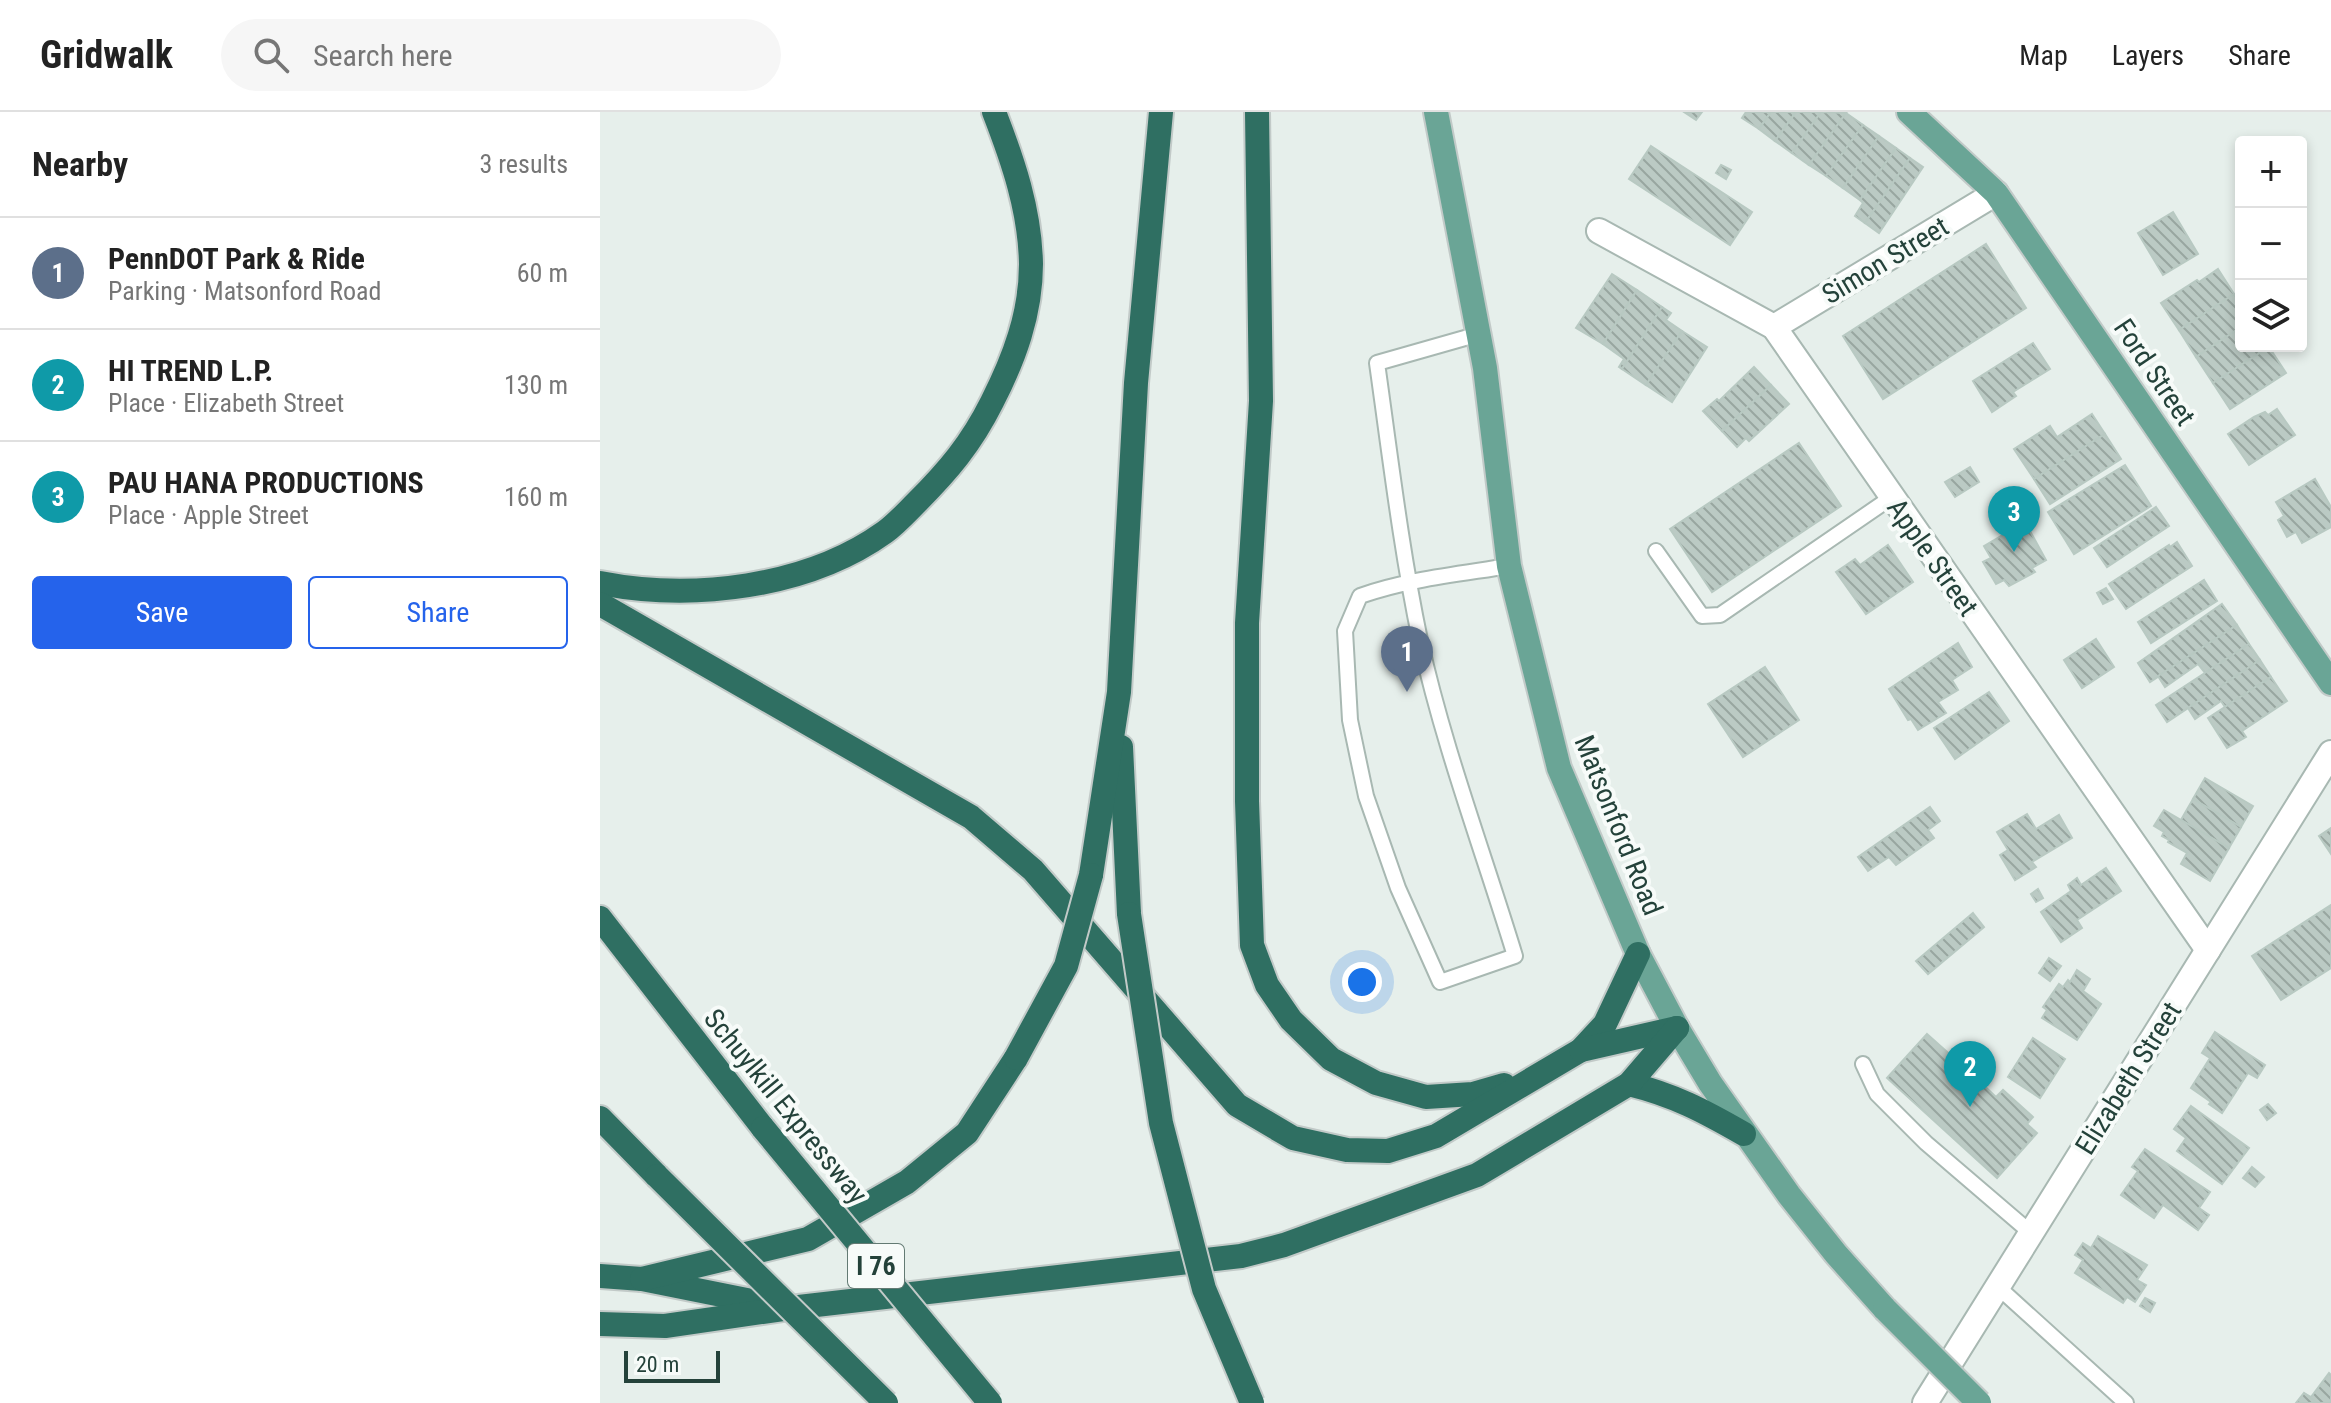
<!DOCTYPE html>
<meta charset="utf-8">
<style>
body{margin:0;font-family:"Roboto Condensed",sans-serif;background:#f6f6f6;color:#222}
.controls{position:absolute;right:24px;top:24px;display:grid;overflow:hidden;border-radius:8px;box-shadow:0 4px 12px #0003}
.controls button{width:72px;height:72px;display:grid;place-items:center;padding:0;border:0;border-bottom:2px solid #e0e0e0;background:#fff;color:#222;font:40px sans-serif}
.scale{position:absolute;left:24px;bottom:20px;width:96px;box-sizing:border-box;padding-left:8px;border:4px solid #24423a;border-top:0;font-size:22px;line-height:28px;white-space:nowrap;color:#24423a;-webkit-text-stroke:6px #f7fbf9;paint-order:stroke}
.you{position:absolute;left:762px;top:870px;width:28px;height:28px;margin:-20px;border:6px solid #fff;border-radius:50%;background:#1a73e8;box-shadow:0 0 0 12px #1a73e833}
.badge{display:grid;place-items:center;width:52px;height:52px;border-radius:50%;background:#2563eb;color:#fff;font-size:26px;font-weight:700}
.pin{position:absolute;translate:-50% -66px;filter:drop-shadow(0 2px 4px #0008)}
.pin::after{content:'';position:absolute;top:42px;width:28px;height:24px;background:inherit;clip-path:polygon(0 0,100% 0,50% 100%)}
.list{margin:0;padding:0;list-style:none}
h2{display:flex;justify-content:space-between;align-items:center;height:104px;margin:0;padding:0 32px;font-size:34px}
h2 small{font-size:26px;font-weight:400;color:#767676}
.list li{display:grid;grid-template-columns:52px 1fr auto;gap:24px;align-items:center;box-sizing:border-box;height:112px;padding:0 32px;border-top:2px solid #e0e0e0}
.list b{display:block;font-size:30px;white-space:nowrap}
.list p{margin:0;font-size:26px;white-space:nowrap;color:#767676}
.list em{font-size:26px;font-style:normal;color:#767676}
.actions{display:flex;gap:16px;padding:24px 32px}
.actions a{flex:1;padding:18px 0;border:2px solid #2563eb;border-radius:8px;text-align:center;font-size:28px;color:#2563eb}
.actions .main{background:#2563eb;color:#fff}
.icon{flex:none;width:44px;height:44px;fill:none;stroke:currentColor;stroke-width:2;stroke-linecap:round;stroke-linejoin:round}
.map{position:relative;flex:none;width:1731px;height:1291px;overflow:hidden}
header{display:flex;align-items:center;gap:48px;box-sizing:border-box;height:112px;padding:0 40px;background:#fff;border-bottom:2px solid #e0e0e0}
header strong{font-size:38px}
nav{display:flex;gap:44px;margin-inline-start:auto;font-size:28px}
.search{width:560px;height:72px;background:#f6f6f6;display:flex;align-items:center;gap:20px;box-sizing:border-box;padding:0 28px;border-radius:44px;color:#767676;font-size:30px}
main{display:flex}
aside{flex:1;background:#fff}
.map>svg:first-child{display:block}
.building{fill:url(#building-back-hatch);stroke:#b8c9c2;stroke-width:2}
.lines{fill:none;stroke-linecap:round;stroke-linejoin:round}
.service-casing{stroke:#a8b8b2;stroke-width:18}
.minor-casing{stroke:#a8b8b2;stroke-width:28}
.primary-casing{stroke:#c2cac8;stroke-width:28}
.motorway-casing{stroke:#c2cac8;stroke-width:28}
.service{stroke:#fff;stroke-width:14}
.minor{stroke:#fff;stroke-width:24}
.primary{stroke:#6aa596;stroke-width:24}
.motorway{stroke:#2f6f62;stroke-width:24}
.primary-bridge-casing{stroke:#c2cac8;stroke-width:28;stroke-linecap:butt}
.motorway-bridge-casing{stroke:#c2cac8;stroke-width:28;stroke-linecap:butt}
.primary-bridge{stroke:#6aa596;stroke-width:24}
.motorway-bridge{stroke:#2f6f62;stroke-width:24}
.labels{text-anchor:middle;stroke-width:8;stroke-linejoin:round;paint-order:stroke}
.shield{fill:#f7fbf9;stroke:#637a73;stroke-width:2}
.shield-label{font-size:26px;font-weight:bold;fill:#24423a}
.street-label{font-size:28px;fill:#24423a;stroke:#f7fbf9}
</style>
<header>
<strong>Gridwalk</strong>
<div class="search"><svg class="icon" aria-label="search" viewBox="0 0 24 24"><circle cx="10" cy="10" r="6"/><path d="M15 15l6 6"/></svg>Search here</div>
<nav><a>Map</a><a>Layers</a><a>Share</a></nav>
</header>
<main>
<aside>
<h2>Nearby<small>3 results</small></h2>
<ul class="list">
<li><span class="badge" style="background:#5c6f8a">1</span><div><b>PennDOT Park &amp; Ride</b><p>Parking · Matsonford Road</p></div><em>60 m</em></li>
<li><span class="badge" style="background:#0f9aa8">2</span><div><b>HI TREND L.P.</b><p>Place · Elizabeth Street</p></div><em>130 m</em></li>
<li><span class="badge" style="background:#0f9aa8">3</span><div><b>PAU HANA PRODUCTIONS</b><p>Place · Apple Street</p></div><em>160 m</em></li>
</ul>
<div class="actions"><a class="main">Save</a><a>Share</a></div>
</aside>
<div class="map">
<svg width="1731" height="1291" viewBox="0 0 1731 1291">
<defs>
<pattern id="building-back-hatch" width="6" height="6" patternUnits="userSpaceOnUse" patternTransform="scale(2)"><rect width="6" height="6" fill="#bbcac4"/><path d="M-1 5l2 2M0 0l6 6M5-1l2 2" fill="none" stroke="#98a6a0"/></pattern>
</defs>
<rect width="100%" height="100%" fill="#e6efeb"/>
<g class="building">
<polygon points="1084,0 1102,0 1096,8"/>
<polygon points="1146,0 1171,0 1159,17 1142,6"/>
<polygon points="1171,0 1196,0 1175,29 1159,17"/>
<polygon points="1196,0 1221,0 1192,41 1175,29"/>
<polygon points="1221,0 1246,1 1209,53 1192,41"/>
<polygon points="1246,1 1263,13 1226,64 1209,53"/>
<polygon points="1263,13 1279,24 1243,76 1226,64"/>
<polygon points="1279,24 1296,36 1260,88 1243,76"/>
<polygon points="1051,34 1152,100 1130,133 1029,67"/>
<polygon points="1296,36 1310,46 1265,111 1255,104 1263,91 1260,88"/>
<polygon points="1310,46 1323,55 1279,121 1265,111"/>
<polygon points="1121,53 1131,58 1126,67 1116,61"/>
<polygon points="1573,100 1598,142 1563,163 1538,121"/>
<polygon points="1386,132 1426,196 1283,287 1243,224"/>
<polygon points="1618,157 1634,182 1579,218 1561,191 1597,168 1599,170"/>
<polygon points="1012,162 1037,178 1003,232 976,216"/>
<polygon points="1037,178 1062,195 1022,257 1019,255 1024,247 1003,232"/>
<polygon points="1634,182 1641,192 1641,215 1596,245 1579,218"/>
<polygon points="1062,195 1071,201 1066,208 1082,219 1046,273 1022,257"/>
<polygon points="1641,215 1641,234 1669,235 1613,271 1596,245"/>
<polygon points="1082,219 1107,235 1072,290 1046,273"/>
<polygon points="1433,231 1450,257 1413,280 1416,284 1392,300 1373,269"/>
<polygon points="1669,235 1686,261 1630,297 1613,271"/>
<polygon points="1154,255 1171,273 1122,319 1103,299 1117,287 1119,289"/>
<polygon points="1171,273 1189,292 1149,329 1146,326 1137,335 1122,319"/>
<polygon points="1677,297 1695,323 1649,353 1628,322 1654,305 1665,300 1668,303"/>
<polygon points="1492,302 1505,322 1434,367 1414,337 1450,314 1457,325"/>
<polygon points="1505,322 1521,347 1450,392 1434,367"/>
<polygon points="1199,331 1241,394 1112,480 1070,417"/>
<polygon points="1525,353 1551,394 1474,442 1448,400"/>
<polygon points="1370,355 1379,370 1355,385 1345,370"/>
<polygon points="1715,367 1731,395 1731,415 1702,431 1696,420 1687,425 1678,408 1684,404 1676,390"/>
<polygon points="1556,395 1569,414 1507,455 1494,436"/>
<polygon points="1425,410 1446,448 1432,456 1435,460 1409,474 1404,468 1396,472 1383,450 1391,446 1384,434"/>
<polygon points="1577,430 1592,454 1526,497 1509,472 1569,433 1570,435"/>
<polygon points="1288,433 1313,470 1266,502 1236,460 1255,447 1260,453"/>
<polygon points="1604,468 1617,489 1551,531 1538,510"/>
<polygon points="1506,476 1513,487 1503,492 1497,481"/>
<polygon points="1622,492 1637,513 1550,570 1538,551"/>
<polygon points="1637,513 1649,532 1605,561 1598,552 1565,575 1558,564"/>
<polygon points="1496,527 1514,555 1482,576 1464,548"/>
<polygon points="1358,531 1372,555 1352,568 1358,578 1338,590 1346,601 1318,618 1311,607 1308,608 1289,577"/>
<polygon points="1649,532 1660,548 1567,610 1556,593"/>
<polygon points="1660,548 1671,565 1625,595 1621,589 1595,607 1588,596"/>
<polygon points="1165,555 1199,608 1143,645 1108,592"/>
<polygon points="1671,565 1687,589 1642,619 1646,625 1627,636 1608,606"/>
<polygon points="1389,580 1409,609 1355,647 1334,616"/>
<polygon points="1605,666 1653,694 1641,715 1593,687"/>
<polygon points="1593,687 1641,715 1629,736 1581,708"/>
<polygon points="1330,695 1340,709 1328,718 1334,726 1296,753 1289,745 1268,759 1258,745"/>
<polygon points="1564,698 1629,736 1610,769 1581,752 1587,741 1568,730 1569,728 1562,724 1564,720 1554,714"/>
<polygon points="1427,702 1436,717 1459,703 1472,726 1432,750 1436,755 1415,768 1400,743 1408,738 1397,720"/>
<polygon points="1731,716 1731,742 1719,724"/>
<polygon points="1506,756 1521,779 1477,808 1482,816 1461,830 1441,800 1471,779 1468,773 1477,766 1481,773"/>
<polygon points="1438,777 1443,786 1436,790 1431,782"/>
<polygon points="1731,793 1731,856 1681,888 1652,844"/>
<polygon points="1373,801 1384,815 1328,862 1316,849"/>
<polygon points="1449,846 1461,854 1450,869 1439,861"/>
<polygon points="1477,858 1490,867 1483,879 1501,892 1477,928 1442,906 1447,898 1443,895 1459,872 1463,875 1468,868 1470,870"/>
<polygon points="1615,920 1665,953 1657,966 1648,961 1622,1001 1609,992 1611,990 1591,976 1610,946 1602,941"/>
<polygon points="1327,922 1364,955 1369,948 1384,961 1378,968 1396,985 1403,978 1433,1005 1427,1012 1437,1021 1397,1066 1287,966"/>
<polygon points="1433,926 1465,947 1440,986 1408,965"/>
<polygon points="1668,992 1676,1001 1667,1008 1660,998"/>
<polygon points="1591,994 1649,1036 1622,1072 1577,1039 1586,1026 1574,1017"/>
<polygon points="1545,1037 1610,1080 1599,1096 1609,1103 1598,1118 1563,1093 1554,1106 1521,1083 1538,1059 1532,1055"/>
<polygon points="1652,1055 1664,1065 1655,1075 1643,1066"/>
<polygon points="1498,1124 1547,1153 1537,1168 1546,1173 1535,1190 1527,1185 1523,1191 1475,1161 1483,1148 1475,1143 1483,1131 1491,1136"/>
<polygon points="1545,1186 1555,1191 1550,1200 1540,1194"/>
<polygon points="1729,1261 1731,1263 1731,1291 1717,1291 1704,1281 1711,1285"/>
<polygon points="1704,1281 1717,1291 1696,1291"/>
</g>
<g class="lines">
<g class="service-casing">
<g id="service">
<path d="M 879,222 L 777,251 C 790,343 801,437 820,528 C 844,636 883,739 915,844 L 840,870 L 798,776 L 766,684 L 750,608 L 745,519 L 760,484 C 808,467 860,462 909,454"/>
<polyline points="1056,439 1102,504 1120,503 1292,385"/>
<polyline points="1263,952 1277,982 1326,1031 1431,1121"/>
<polyline points="1398,1175 1526,1291"/>
</g>
</g>
<g class="minor-casing">
<g id="minor">
<polyline points="999,119 1174,215 1608,838"/>
<polyline points="1174,215 1396,81"/>
<polyline points="1325,1291 1731,641"/>
</g>
</g>
<g class="primary-casing">
<g id="primary">
<polyline points="836,0 885,256 909,454 959,656 1038,842 1077,916 1110,971 1189,1083 1236,1142 1285,1197"/>
<polyline points="1309,0 1396,81 1731,571"/>
</g>
</g>
<g class="motorway-casing">
<g id="motorway">
<polyline points="657,0 661,289 647,511 647,689 652,833 667,873 691,908 731,947 776,971 826,985 873,982 904,973"/>
<path d="M 0,471 C 92,489 207,476 285,420 C 296,412 306,401 316,391 C 348,359 371,332 392,290 C 414,247 431,202 431,152 C 430,98 413,49 394,0"/>
<polyline points="0,492 371,705 433,758 637,993 693,1026 747,1038 788,1039 836,1024 981,938 1005,912 1038,842"/>
<polyline points="521,635 529,802"/>
<polyline points="491,763 519,580 536,271 561,0"/>
<polyline points="0,806 163,1016"/>
<polyline points="981,938 1077,916"/>
<path d="M 1029,972 C 1074,983 1104,999 1144,1022"/>
<polyline points="0,1006 57,1064"/>
<polyline points="0,1164 42,1167 172,1193"/>
<polyline points="42,1167 208,1127 307,1070 367,1021 416,946"/>
<polyline points="0,1212 65,1214 190,1196 641,1144 684,1133 877,1063 1029,972 1077,916"/>
</g>
</g>
<use href="#service" class="service"/>
<use href="#minor" class="minor"/>
<use href="#primary" class="primary"/>
<use href="#motorway" class="motorway"/>
<g class="primary-bridge-casing">
<polyline id="primary-bridge" points="1285,1197 1379,1291"/>
</g>
<g class="motorway-bridge-casing">
<g id="motorway-bridge">
<polyline points="529,802 561,1011 604,1177 652,1291"/>
<polyline points="416,946 466,854 491,763"/>
<polyline points="163,1016 390,1291"/>
<polyline points="57,1064 286,1291"/>
</g>
</g>
<use href="#primary-bridge" class="primary-bridge"/>
<use href="#motorway-bridge" class="motorway-bridge"/>
</g>
<g class="labels">
<rect class="shield" x="248" y="1132" width="56" height="44" rx="6"/>
<g class="shield-label">
<text x="276" y="1163">I 76</text>
</g>
<g class="street-label">
<text transform="translate(1285 148) rotate(-31)" y="10">Simon Street</text>
<text transform="translate(1555 260) rotate(56)" y="10">Ford Street</text>
<text transform="translate(1333 445) rotate(55)" y="10">Apple Street</text>
<text transform="translate(1019 713) rotate(68)" y="10">Matsonford Road</text>
<text transform="translate(1528 966) rotate(-58)" y="10">Elizabeth Street</text>
<text transform="translate(186 994) rotate(51)" y="10">Schuylkill Expressway</text>
</g>
</g>
</svg>
<div class="controls">
<button>+</button>
<button>−</button>
<button><svg class="icon" aria-label="layers" viewBox="0 0 24 24"><path d="M12 4l9 5-9 5-9-5zM3 14l9 5 9-5"/></svg></button>
</div>
<div class="scale">20 m</div>
<div class="you"></div>
<div class="pin badge" style="left:807px;top:580px;background:#5c6f8a">1</div>
<div class="pin badge" style="left:1370px;top:995px;background:#0f9aa8">2</div>
<div class="pin badge" style="left:1414px;top:440px;background:#0f9aa8">3</div>
</div>
</main>
